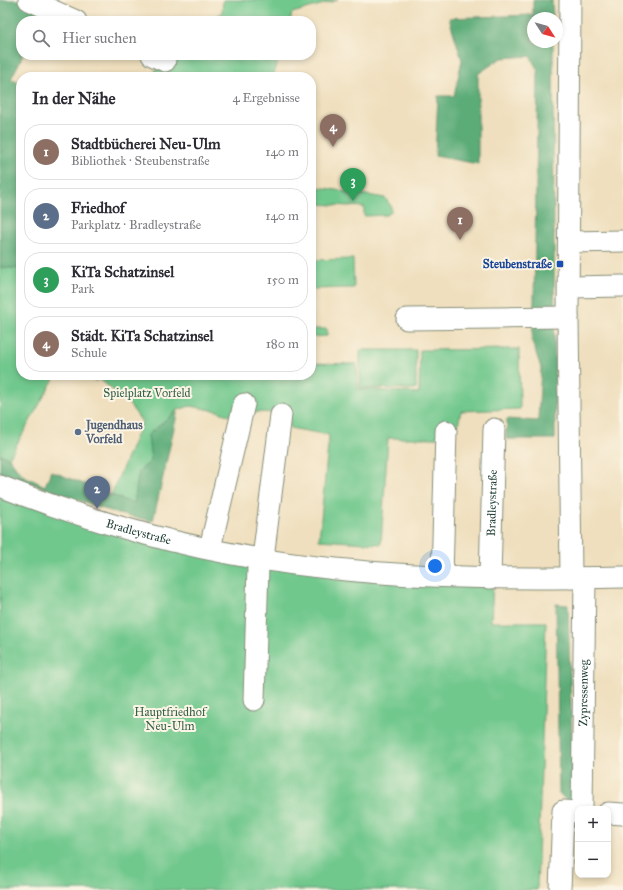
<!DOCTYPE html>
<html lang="de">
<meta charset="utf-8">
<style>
body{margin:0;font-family:"IM FELL Great Primer",serif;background:#f2f2f3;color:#2b2b33}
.controls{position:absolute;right:12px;bottom:12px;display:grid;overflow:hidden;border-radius:8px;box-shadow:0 2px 6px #0003}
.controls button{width:36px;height:36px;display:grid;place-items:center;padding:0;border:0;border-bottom:1px solid #e1e1e2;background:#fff;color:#2b2b33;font:20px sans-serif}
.compass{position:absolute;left:527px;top:12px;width:36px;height:36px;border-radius:50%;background:#fff;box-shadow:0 2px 6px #0003;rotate:126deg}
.you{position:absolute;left:435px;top:566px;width:14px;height:14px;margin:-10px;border:3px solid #fff;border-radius:50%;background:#1a73e8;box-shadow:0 0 0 6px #1a73e833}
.badge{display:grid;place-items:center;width:26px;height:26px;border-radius:50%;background:#db2777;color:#fff;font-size:13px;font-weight:700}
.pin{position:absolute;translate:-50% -33px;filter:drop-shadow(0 1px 2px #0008)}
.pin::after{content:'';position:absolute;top:21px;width:14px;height:12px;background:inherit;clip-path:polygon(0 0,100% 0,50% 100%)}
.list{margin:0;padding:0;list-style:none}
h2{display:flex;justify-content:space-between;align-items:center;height:52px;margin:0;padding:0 16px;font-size:17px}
h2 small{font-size:13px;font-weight:400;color:#7c7c81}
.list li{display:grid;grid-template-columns:26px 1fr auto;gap:12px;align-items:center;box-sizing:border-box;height:56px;margin:0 8px 8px;padding:0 8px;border:1px solid #e1e1e2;border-radius:16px}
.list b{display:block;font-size:15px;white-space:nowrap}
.list p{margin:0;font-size:13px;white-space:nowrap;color:#7c7c81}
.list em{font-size:13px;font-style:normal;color:#7c7c81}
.icon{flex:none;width:22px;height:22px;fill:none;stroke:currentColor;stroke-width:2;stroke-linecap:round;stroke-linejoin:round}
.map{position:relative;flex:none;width:623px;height:890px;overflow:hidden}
.search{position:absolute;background:#fff;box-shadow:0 2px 6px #0003;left:16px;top:16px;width:300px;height:44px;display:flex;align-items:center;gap:10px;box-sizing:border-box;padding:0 14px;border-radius:16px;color:#7c7c81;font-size:15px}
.panel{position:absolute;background:#fff;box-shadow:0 2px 6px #0003;left:16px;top:72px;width:300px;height:308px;border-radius:16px}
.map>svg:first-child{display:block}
.green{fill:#71c88d;stroke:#488260}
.forest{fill:#5cac78;stroke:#3e7456}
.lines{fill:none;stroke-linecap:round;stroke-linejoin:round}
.minor-casing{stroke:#878e79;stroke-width:23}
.minor{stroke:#fff;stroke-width:21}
.transit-dot{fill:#1a4fb4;stroke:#fcf5e5;stroke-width:1.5}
.service-dot{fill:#5c6f8a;stroke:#fcf5e5;stroke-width:1.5}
.labels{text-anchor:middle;stroke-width:4;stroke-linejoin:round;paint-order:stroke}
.transit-label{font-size:12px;font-weight:bold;fill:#164399;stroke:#fcf5e5;text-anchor:end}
.park-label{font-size:12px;fill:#34604a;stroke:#fcf5e5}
.service-label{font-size:12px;font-weight:bold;fill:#4e5e75;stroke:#fcf5e5;text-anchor:start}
.street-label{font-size:12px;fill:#1f3d34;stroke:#fcf5e5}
</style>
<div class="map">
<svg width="623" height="890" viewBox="0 0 623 890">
<rect width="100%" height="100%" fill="#fcf5e5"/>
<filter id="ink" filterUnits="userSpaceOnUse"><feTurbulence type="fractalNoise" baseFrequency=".025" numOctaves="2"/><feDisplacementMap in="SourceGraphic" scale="8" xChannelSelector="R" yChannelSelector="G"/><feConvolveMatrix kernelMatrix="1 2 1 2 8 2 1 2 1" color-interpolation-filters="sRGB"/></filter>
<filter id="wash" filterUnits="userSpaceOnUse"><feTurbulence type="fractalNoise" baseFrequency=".012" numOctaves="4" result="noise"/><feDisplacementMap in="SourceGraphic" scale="16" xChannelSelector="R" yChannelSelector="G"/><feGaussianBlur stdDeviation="0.9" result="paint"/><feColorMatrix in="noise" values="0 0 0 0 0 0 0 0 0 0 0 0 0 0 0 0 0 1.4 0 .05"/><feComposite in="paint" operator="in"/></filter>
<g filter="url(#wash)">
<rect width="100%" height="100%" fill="#efdfbe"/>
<g class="green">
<polygon points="223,0 338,0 292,13 290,21 207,21 222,13"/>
<polygon points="169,55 280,55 273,77 150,77"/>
<polygon points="318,187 385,198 391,206 391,212 386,215 364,216 364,207 318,204"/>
<polygon points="353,259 354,288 311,289 311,260"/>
<polygon points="0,267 21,269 21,375 56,375 9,458 0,454"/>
<polygon points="311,329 327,329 327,336 311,337"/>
<polygon points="519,349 520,409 461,411 458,425 440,427 437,438 388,438 381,544 319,540 329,435 290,428 290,414 258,412 233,417 217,411 190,406 178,410 148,435 152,461 139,471 134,505 111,495 142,422 127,401 97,377 96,381 84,375 311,375 311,363 357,364 358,389 419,393 420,350"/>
<polygon points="360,350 416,350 416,389 360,388"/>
<polygon points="0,494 127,533 493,584 491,622 546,622 537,890 0,890"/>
</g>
<g class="forest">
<polygon points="0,0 49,0 39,21 21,21 21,55 23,55 11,79 21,84 21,269 0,267"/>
<polygon points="533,0 552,0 553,18 533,18 533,42 553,42 555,439 506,439 507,419 538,421 541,368 532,341 534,302 538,71 530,56 501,58 478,74 478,164 435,156 438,96 454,96 462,60 449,18 533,15"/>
<polygon points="178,410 153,521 118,514 0,472 0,454 9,458 22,475 45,486 51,471 134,504 139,471 151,461 148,435"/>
<polygon points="556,604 568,605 574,809 559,793"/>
</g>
</g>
<g filter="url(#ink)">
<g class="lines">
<g class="minor-casing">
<g id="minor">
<polyline points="29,0 76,21"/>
<polyline points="570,0 568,317 571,578"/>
<polyline points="152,55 165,61"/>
<polyline points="570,242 623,241"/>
<polyline points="569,287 623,286"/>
<polyline points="407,319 568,317"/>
<path id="s1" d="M 0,486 C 107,528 222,558 336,569 C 431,579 528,579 623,577"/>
<polyline points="210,548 244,404"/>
<polyline points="442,576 446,431"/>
<path id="s2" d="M 490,578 L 494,429"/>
<polyline points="254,700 258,566 264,550 281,415"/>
<path id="s3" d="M 582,809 L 585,578"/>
<polyline points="608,813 623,814"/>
<polyline points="560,890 563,811 578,812"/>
</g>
</g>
<use href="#minor" class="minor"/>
</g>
</g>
<rect class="transit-dot" x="556" y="260" width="8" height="8" rx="2"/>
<circle class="service-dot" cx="78" cy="432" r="4"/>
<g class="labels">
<g class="transit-label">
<text x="552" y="268">Steubenstraße</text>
</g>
<g class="park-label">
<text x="147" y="397">Spielplatz Vorfeld</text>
<text x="170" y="716">Hauptfriedhof<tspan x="170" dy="14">Neu-Ulm</tspan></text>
</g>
<g class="service-label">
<text x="86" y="429">Jugendhaus<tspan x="86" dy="14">Vorfeld</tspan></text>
</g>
<g class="street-label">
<text dy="4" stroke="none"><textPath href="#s2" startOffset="75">Bradleystraße</textPath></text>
<text dy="4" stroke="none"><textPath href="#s1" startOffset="146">Bradleystraße</textPath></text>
<text dy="4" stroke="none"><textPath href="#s3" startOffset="116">Zypressenweg</textPath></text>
</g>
</g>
</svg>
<div class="controls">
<button>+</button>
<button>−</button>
</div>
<svg class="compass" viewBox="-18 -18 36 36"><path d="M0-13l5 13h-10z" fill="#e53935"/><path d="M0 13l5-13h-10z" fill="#7c7c81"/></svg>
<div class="you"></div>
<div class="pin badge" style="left:460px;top:240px;background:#8d6e63">1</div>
<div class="pin badge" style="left:97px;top:509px;background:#5c6f8a">2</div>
<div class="pin badge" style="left:353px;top:201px;background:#2e9e5b">3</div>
<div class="pin badge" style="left:333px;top:147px;background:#8d6e63">4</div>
<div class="search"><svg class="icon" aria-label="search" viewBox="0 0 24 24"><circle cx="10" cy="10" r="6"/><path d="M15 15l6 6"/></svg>Hier suchen</div>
<section class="panel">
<h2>In der Nähe<small>4 Ergebnisse</small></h2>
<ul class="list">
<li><span class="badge" style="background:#8d6e63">1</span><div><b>Stadtbücherei Neu-Ulm</b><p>Bibliothek · Steubenstraße</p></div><em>140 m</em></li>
<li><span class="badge" style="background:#5c6f8a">2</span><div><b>Friedhof</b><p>Parkplatz · Bradleystraße</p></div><em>140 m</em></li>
<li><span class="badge" style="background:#2e9e5b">3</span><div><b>KiTa Schatzinsel</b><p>Park</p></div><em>150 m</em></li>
<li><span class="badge" style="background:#8d6e63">4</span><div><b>Städt. KiTa Schatzinsel</b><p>Schule</p></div><em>180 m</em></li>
</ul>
</section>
</div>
